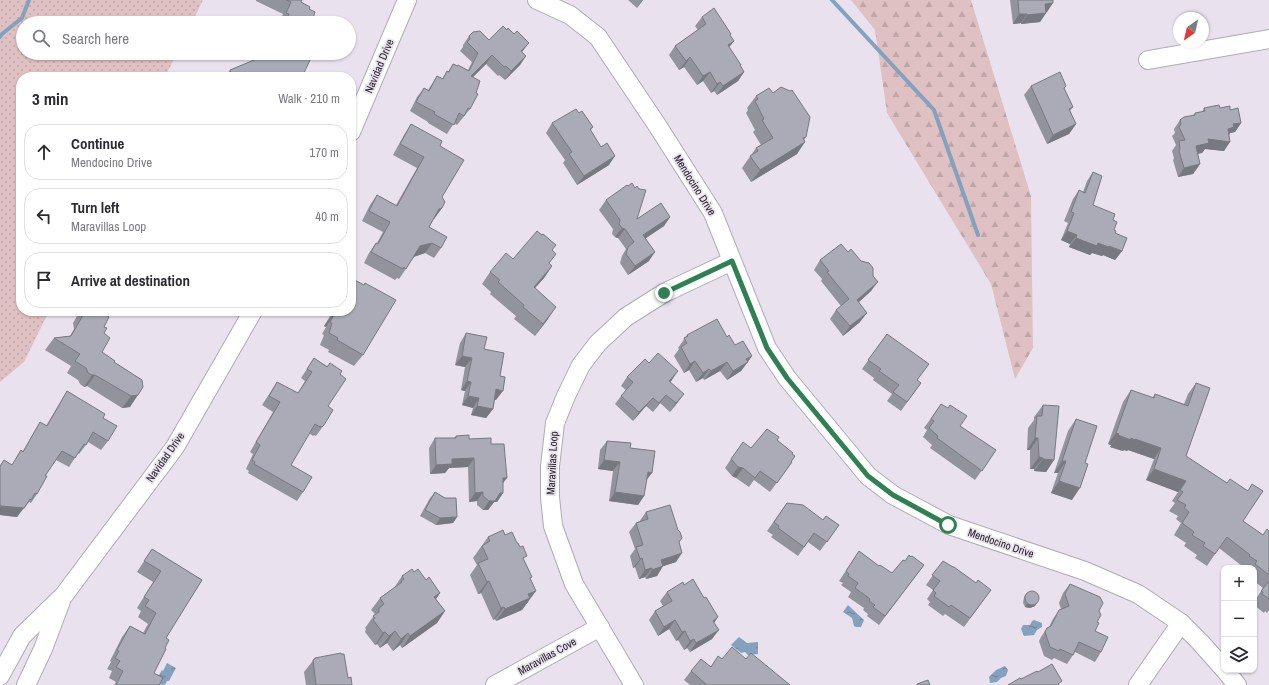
<!DOCTYPE html>
<meta charset="utf-8">
<style>
body{margin:0;font-family:"Archivo Narrow",sans-serif;background:#f2f2f3;color:#2b2b33}
.controls{position:absolute;right:12px;bottom:12px;display:grid;overflow:hidden;border-radius:8px;box-shadow:0 1px 3px #0004}
.controls button{width:36px;height:36px;display:grid;place-items:center;padding:0;border:0;border-bottom:1px solid #e1e1e2;background:#fff;color:#2b2b33;font:20px sans-serif}
.compass{position:absolute;left:1173px;top:12px;width:36px;height:36px;border-radius:50%;background:#fff;box-shadow:0 1px 3px #0004;rotate:214deg}
.stop{position:absolute;width:12px;height:12px;margin:-9px;border:3px solid #2f8152;border-radius:50%;background:#fff}
.stop.end{background:#2f8152;border-color:#fff;box-shadow:0 1px 4px #0008}
.list{margin:0;padding:0;list-style:none}
h2{display:flex;justify-content:space-between;align-items:center;height:52px;margin:0;padding:0 16px;font-size:17px}
h2 small{font-size:13px;font-weight:400;color:#7c7c81}
.list li{display:grid;grid-template-columns:26px 1fr auto;gap:12px;align-items:center;box-sizing:border-box;height:56px;margin:0 8px 8px;padding:0 8px;border:1px solid #e1e1e2;border-radius:16px}
.list b{display:block;font-size:15px;white-space:nowrap}
.list p{margin:0;font-size:13px;white-space:nowrap;color:#7c7c81}
.list em{font-size:13px;font-style:normal;color:#7c7c81}
.icon{flex:none;width:22px;height:22px;fill:none;stroke:currentColor;stroke-width:2;stroke-linecap:round;stroke-linejoin:round}
.map{position:relative;flex:none;width:1269px;height:685px;overflow:hidden}
.search{position:absolute;background:#fff;box-shadow:0 1px 3px #0004;left:16px;top:16px;width:340px;height:44px;display:flex;align-items:center;gap:10px;box-sizing:border-box;padding:0 14px;border-radius:22px;color:#7c7c81;font-size:15px}
.panel{position:absolute;background:#fff;box-shadow:0 1px 3px #0004;left:16px;top:72px;width:340px;height:244px;border-radius:16px}
.map>svg:first-child{display:block}
.grass{fill:url(#grass-dots)}
.forest{fill:url(#forest-firs)}
.water{fill:url(#water-ripples)}
.lines{fill:none;stroke-linecap:round;stroke-linejoin:round}
.stream{stroke:#84a1be;stroke-width:4}
.minor-casing{stroke:#b0aab5;stroke-width:20}
.minor{stroke:#fff;stroke-width:18}
.wall{fill:#92939d}
.shaded-wall{fill:#777880}
.building{fill:#aaabb7;stroke:#777880}
.route{stroke:#2f8152;stroke-width:5}
.labels{text-anchor:middle;stroke-width:3.5;stroke-linejoin:round;paint-order:stroke}
.street-label{font-size:11px;fill:#252227;stroke:#e9e2ee}
</style>
<div class="map">
<svg width="1269" height="685" viewBox="0 0 1269 685">
<defs>
<pattern id="grass-dots" width="8" height="8" patternUnits="userSpaceOnUse"><rect width="8" height="8" fill="#e0c1c3"/><path d="M2 2h.1M6 6h.1" fill="none" stroke="#c0a6a8" stroke-width="1.8" stroke-linecap="round"/></pattern>
<pattern id="forest-firs" width="22" height="20" patternUnits="userSpaceOnUse"><rect width="22" height="20" fill="#e0c1c3"/><path d="M5 1l3.5 6h-7zM16 11l3.5 6h-7z" fill="#c0a6a8"/></pattern>
<pattern id="water-ripples" width="26" height="14" patternUnits="userSpaceOnUse"><rect width="26" height="14" fill="#84a1be"/><path d="M2 4q2-2 4 0t4 0M15 11q2-2 4 0t4 0" fill="none" stroke="#6c839a"/></pattern>
</defs>
<rect width="100%" height="100%" fill="#e9e2ee"/>
<polygon class="grass" points="0,0 203,0 192,23 23,23 23,53 177,53 165,77 21,77 21,311 49,311 24,362 0,382"/>
<polygon class="forest" points="851,0 971,0 1031,196 1033,348 1015,379 991,284 887,113 875,30"/>
<g class="water">
<polygon points="848,605 864,620 861,627 856,627 854,626 852,618 843,612"/>
<polygon points="1034,620 1042,623 1042,627 1037,630 1034,635 1024,636 1021,629 1023,625 1030,625 1032,621"/>
<polygon points="739,637 747,643 758,642 758,654 748,655 745,652 741,653 731,645"/>
<polygon points="167,663 176,668 169,681 167,681 165,685 152,684 157,674 159,675 162,670 163,671"/>
<polygon points="1005,666 1008,670 1006,676 1001,678 997,682 990,683 989,677 996,670"/>
</g>
<g class="lines">
<g class="stream">
<polyline points="832,0 934,110 978,235"/>
<polyline points="0,37 2,34 22,18 29,0"/>
</g>
<g class="minor-casing">
<g id="minor">
<polyline points="537,0 570,15 598,37 657,125 713,213 767,348 787,378 868,476 893,495 949,525 1085,571 1138,594 1181,623 1200,642 1224,669"/>
<polyline points="1148,60 1269,39"/>
<polyline points="351,132 407,0"/>
<polyline points="1225,670 1237,685"/>
<polyline points="0,676 22,636 64,595 175,447 253,311"/>
<polyline points="26,685 43,649 61,601"/>
<polyline points="495,685 600,627"/>
<polyline points="634,685 574,584 553,526 550,497 550,466 555,423 566,396 581,365 598,343 626,317 664,293 732,261"/>
<polyline points="1138,685 1181,623"/>
</g>
</g>
<use href="#minor" class="minor"/>
</g>
<g class="wall">
<polygon points="256,0 302,0 301,2 309,9 313,18 314,23 279,23 283,14 256,1"/>
<polygon points="628,0 643,0 637,8"/>
<polygon points="1010,0 1053,0 1047,12 1046,12 1046,13 1040,22 1021,24 1021,23 1013,24"/>
<polygon points="702,17 731,34 730,35 734,41 729,47 744,72 738,81 717,95 714,91 711,93 703,81 697,85 684,67 679,70 669,55 675,46 698,30 695,26"/>
<polygon points="469,36 489,40 522,52 526,56 520,65 505,80 499,75 498,76 486,64 473,77 470,109 457,125 454,123 447,134 428,123 428,122 410,111 417,97 424,88 428,90 437,76 442,79 447,71 448,72 453,64 468,70 472,62 460,51 463,47 463,45"/>
<polygon points="259,53 309,53 302,77 225,77 230,70 256,59"/>
<polygon points="1031,86 1066,86 1064,89 1073,107 1070,111 1076,124 1069,134 1047,144 1024,95"/>
<polygon points="756,96 804,139 797,154 751,182 742,168 756,148 761,145 753,132 755,130 746,113 748,110 747,108"/>
<polygon points="1204,108 1220,108 1230,110 1241,123 1235,132 1230,133 1229,135 1224,151 1205,149 1202,153 1197,154 1200,164 1193,174 1178,177 1173,160 1174,158 1172,151 1176,145 1172,136 1175,133 1174,129 1180,120 1193,115 1195,113 1202,112"/>
<polygon points="579,113 593,127 590,131 609,165 577,185 563,163 565,160 546,133 552,123"/>
<polygon points="411,124 440,146 442,197 442,208 434,219 433,219 429,227 441,248 434,258 425,253 414,257 399,279 397,278 395,280 364,263 369,253 376,243 377,243 383,232 362,221 370,205 377,195 396,205 417,168 393,155 404,135"/>
<polygon points="1093,172 1093,205 1113,220 1114,230 1122,251 1115,260 1103,255 1102,256 1092,253 1090,255 1069,247 1070,244 1061,240 1068,223 1064,221 1073,199 1079,190 1083,192 1087,181"/>
<polygon points="606,200 637,219 670,217 664,226 646,238 649,261 628,275 620,263 622,256 626,249 618,238 615,237 612,234 613,229 599,210"/>
<polygon points="552,251 549,263 552,266 544,278 535,288 548,319 535,336 514,319 516,316 490,294 491,292 482,284 490,272 513,259"/>
<polygon points="848,252 873,276 871,291 858,303 860,322 843,336 830,319 836,310 841,306 821,281 822,279 814,270 820,260"/>
<polygon points="80,311 99,311 104,327 102,352 114,362 142,380 130,407 122,408 87,386 84,387 80,384 78,380 67,373 71,366 45,350 54,338 70,336 74,329 73,323"/>
<polygon points="142,311 154,311 150,316"/>
<polygon points="333,311 351,311 363,355 354,366 328,352 329,350 320,345 324,335 322,334 326,327 324,326"/>
<polygon points="466,333 484,349 500,376 496,400 494,400 493,409 486,418 471,415 473,408 462,405 465,391 461,390 465,367 455,365 460,343"/>
<polygon points="887,334 917,380 921,383 901,411 887,401 892,394 873,380 874,378 862,369"/>
<polygon points="687,335 727,337 735,345 752,356 741,371 727,380 720,371 704,380 703,378 696,382 689,370 684,373 674,356 679,349 678,348"/>
<polygon points="314,358 340,374 328,406 324,425 316,436 314,435 313,436 309,433 291,465 303,492 297,501 248,473 249,471 246,469 253,454 250,452 273,412 262,405 277,382 298,393 305,381 301,378"/>
<polygon points="649,363 672,380 670,382 678,402 670,412 660,403 653,412 646,406 633,421 615,404 621,396 626,390 621,386 627,377"/>
<polygon points="1196,383 1186,456 1243,521 1263,535 1269,531 1269,610 1267,613 1265,611 1264,613 1254,605 1255,604 1254,603 1254,602 1263,588 1254,581 1254,568 1243,568 1241,567 1242,566 1219,548 1207,566 1195,558 1197,555 1184,546 1186,543 1174,535 1181,523 1176,519 1178,516 1169,511 1175,503 1172,501 1178,492 1146,480 1154,459 1128,450 1127,451 1124,450 1123,451 1110,447 1111,445 1108,444 1123,402 1131,390 1152,398 1155,394 1184,404 1188,394"/>
<polygon points="67,391 103,418 108,441 101,450 88,442 79,454 78,453 69,467 56,460 45,476 37,494 31,503 29,502 24,509 23,508 17,517 0,515 0,466 4,460 12,465 21,450 23,451 34,432 40,422 46,426"/>
<polygon points="941,404 960,426 996,450 975,480 930,448 932,445 923,437 927,430 924,428"/>
<polygon points="1043,405 1054,460 1046,472 1034,471 1034,469 1030,469 1030,450 1027,450 1028,428 1034,420 1034,417"/>
<polygon points="1076,419 1072,500 1051,493 1058,473 1054,473 1068,431"/>
<polygon points="456,436 491,444 503,483 503,493 497,502 494,502 488,510 483,510 477,505 477,501 469,502 468,467 449,468 445,473 430,474 429,448 435,438 454,438"/>
<polygon points="777,440 792,454 791,462 792,462 770,492 754,480 749,487 736,478 732,476 725,468 731,459 751,448"/>
<polygon points="607,441 630,448 646,480 644,496 638,505 609,501 613,471 598,469 600,450"/>
<polygon points="435,492 457,517 453,523 436,525 420,516 430,498"/>
<polygon points="787,503 823,520 839,525 820,551 808,542 798,556 771,537 773,535 767,531"/>
<polygon points="646,512 679,542 676,562 663,566 657,576 646,579 645,577 639,579 635,567 633,568 630,556 635,549 629,532 636,523 639,522"/>
<polygon points="505,535 524,560 531,579 528,603 527,603 522,610 496,621 495,619 493,620 481,593 478,594 470,575 477,565 473,558 488,537"/>
<polygon points="152,549 202,580 166,638 165,648 154,673 159,685 114,685 116,682 109,678 112,671 107,669 111,662 110,661 122,637 130,626 143,633 148,624 138,617 141,611 137,608 153,582 137,572"/>
<polygon points="859,551 879,566 892,573 905,561 924,565 879,625 867,616 868,614 863,610 864,608 848,597 851,592 841,585 843,583 839,581"/>
<polygon points="943,561 976,583 991,590 964,627 945,614 943,616 928,605 930,602 927,599 933,590 926,585"/>
<polygon points="414,572 426,580 440,593 436,599 445,611 437,623 402,648 400,645 393,651 387,643 380,648 377,644 375,645 365,632 366,629 365,628 375,614 371,610 380,598 394,588 402,576"/>
<polygon points="1070,584 1099,611 1095,631 1101,652 1095,662 1075,652 1067,664 1054,658 1052,660 1044,656 1039,641 1041,637 1047,628 1049,627 1053,619 1059,610 1061,609 1059,603 1063,593"/>
<polygon points="667,592 704,598 718,617 714,623 712,639 690,652 687,648 684,650 678,640 676,641 669,629 658,636 649,620 655,611 663,606 660,601"/>
<polygon points="1026,594 1037,602 1035,606 1030,608 1025,607 1023,603 1024,597"/>
<polygon points="315,658 348,678 352,685 306,685 304,672"/>
<polygon points="722,659 746,659 790,685 690,685 684,680 691,671 711,667"/>
</g>
<g class="shaded-wall">
<polygon points="642,0 643,0 637,8"/>
<polygon points="1053,3 1047,12 1039,13 1045,4"/>
<polygon points="1046,13 1040,22 1021,24 1027,15"/>
<polygon points="1019,14 1027,14 1021,23 1013,24"/>
<polygon points="734,41 727,50 728,45"/>
<polygon points="529,43 522,52 514,60 521,51"/>
<polygon points="492,55 486,64 465,85 471,76"/>
<polygon points="526,56 520,65 505,80 511,71"/>
<polygon points="690,57 684,67 679,70 686,61"/>
<polygon points="710,72 703,81 697,85 703,76"/>
<polygon points="744,72 738,81 717,95 723,86"/>
<polygon points="720,82 714,91 711,93 717,84"/>
<polygon points="1241,123 1235,132 1230,133 1228,136 1228,129 1233,124"/>
<polygon points="1076,124 1069,134 1047,144 1053,135"/>
<polygon points="806,137 800,145 805,142 797,154 751,182 760,170"/>
<polygon points="1208,139 1230,142 1224,151 1205,149 1202,153 1189,155 1196,146"/>
<polygon points="615,156 609,165 577,185 584,176"/>
<polygon points="1200,164 1193,174 1178,177 1184,168"/>
<polygon points="442,208 434,219 431,219 439,209"/>
<polygon points="670,217 664,226 637,244 643,235"/>
<polygon points="622,228 625,229 618,238 615,237"/>
<polygon points="1067,231 1077,235 1070,244 1061,240"/>
<polygon points="1076,238 1109,246 1122,251 1115,260 1103,255 1102,256 1092,253 1090,255 1069,247"/>
<polygon points="432,243 425,253 413,257 420,246"/>
<polygon points="655,252 649,261 628,275 635,266"/>
<polygon points="552,266 544,278 525,299 534,287"/>
<polygon points="878,282 871,291 850,310 857,300"/>
<polygon points="556,307 548,319 535,336 543,324"/>
<polygon points="867,313 860,322 843,336 850,326"/>
<polygon points="333,314 334,315 326,327 324,326"/>
<polygon points="462,356 472,358 465,367 455,365"/>
<polygon points="752,356 741,371 727,380 733,371 746,359"/>
<polygon points="695,361 689,370 684,373 690,364"/>
<polygon points="727,362 720,371 704,380 711,371"/>
<polygon points="709,369 703,378 696,382 703,373"/>
<polygon points="678,371 672,380 663,390 669,381"/>
<polygon points="92,375 95,375 87,386 84,387"/>
<polygon points="467,381 471,382 465,391 461,390"/>
<polygon points="496,389 503,391 496,400 490,399"/>
<polygon points="684,394 678,402 670,412 676,403"/>
<polygon points="138,395 130,407 122,408 131,396"/>
<polygon points="666,395 660,403 653,412 659,403"/>
<polygon points="468,396 479,398 473,408 462,405"/>
<polygon points="653,398 646,406 633,421 639,412"/>
<polygon points="477,406 493,409 486,418 471,415"/>
<polygon points="1116,433 1119,434 1111,445 1108,444"/>
<polygon points="1118,435 1135,439 1161,448 1154,459 1128,450 1127,451 1124,450 1123,451 1110,447"/>
<polygon points="1035,438 1038,438 1030,450 1027,450"/>
<polygon points="1039,457 1043,458 1034,469 1030,469"/>
<polygon points="474,458 468,467 449,468 445,473 430,474 436,465 452,459"/>
<polygon points="1043,459 1054,460 1046,472 1034,471"/>
<polygon points="604,460 620,462 613,471 598,469"/>
<polygon points="1062,461 1066,461 1058,473 1054,473"/>
<polygon points="738,467 743,468 736,478 732,476"/>
<polygon points="1154,469 1186,481 1178,492 1146,480"/>
<polygon points="648,472 652,473 645,482"/>
<polygon points="503,478 507,478 500,487"/>
<polygon points="1059,481 1080,488 1072,500 1051,493"/>
<polygon points="483,492 477,501 469,502 475,493"/>
<polygon points="615,492 644,496 638,505 609,501"/>
<polygon points="500,493 503,493 497,502 494,502 488,510 483,510 489,501"/>
<polygon points="1,506 24,508 17,517 0,515 0,507"/>
<polygon points="457,517 453,523 436,525 440,518"/>
<polygon points="682,553 676,562 655,569 661,560"/>
<polygon points="642,558 635,567 633,568 640,559"/>
<polygon points="663,566 657,576 646,579 652,570"/>
<polygon points="652,568 645,577 639,579 645,570"/>
<polygon points="489,581 481,593 478,594 487,582"/>
<polygon points="536,591 522,610 496,621 505,609 528,594"/>
<polygon points="440,593 432,605 434,597"/>
<polygon points="1037,602 1035,606 1030,608 1025,607 1027,604"/>
<polygon points="504,607 495,619 493,620 501,608"/>
<polygon points="445,611 437,623 402,648 410,636"/>
<polygon points="718,617 711,627 713,621"/>
<polygon points="675,620 669,629 658,636 664,627"/>
<polygon points="719,630 712,639 690,652 696,643"/>
<polygon points="395,631 387,643 380,648 389,636"/>
<polygon points="685,631 678,640 676,641 682,632"/>
<polygon points="385,632 377,644 375,645 383,633"/>
<polygon points="408,633 400,645 393,651 401,639"/>
<polygon points="694,639 687,648 684,650 690,641"/>
</g>
<g class="building">
<polygon points="286,0 302,0 301,2 310,7 309,9 315,12 313,18 316,19 314,23 285,23 289,14 286,13 291,2"/>
<polygon points="1018,0 1053,0 1053,3 1045,4 1046,13 1027,15 1027,14 1019,14"/>
<polygon points="714,8 731,34 730,35 734,41 728,45 741,65 740,65 744,72 723,86 720,82 717,84 710,72 703,76 690,57 686,61 675,46 706,24 702,17"/>
<polygon points="503,26 507,30 508,28 514,34 517,31 529,43 521,51 526,56 511,71 506,66 504,67 492,55 471,76 480,81 476,93 478,94 470,109 468,108 464,116 459,113 454,125 434,114 435,112 416,102 424,88 429,91 437,76 443,79 447,71 449,72 453,64 458,66 458,65 469,71 478,53 467,42 470,39 469,36 473,32 480,31 489,40"/>
<polygon points="262,53 309,53 308,54 312,56 302,77 232,77 230,70 259,58"/>
<polygon points="1060,72 1066,86 1064,88 1073,107 1069,109 1076,124 1053,135 1031,86"/>
<polygon points="781,87 790,91 792,90 810,117 806,137 803,138 805,142 760,170 750,156 758,151 756,148 773,138 762,120 764,119 755,101 758,99 756,96 769,88 773,93"/>
<polygon points="1219,105 1220,108 1230,106 1230,110 1238,108 1241,123 1233,124 1234,127 1228,129 1230,142 1208,139 1209,143 1196,146 1200,164 1184,168 1179,151 1180,149 1179,141 1185,140 1179,127 1181,124 1180,120 1184,117 1195,115 1195,113 1205,111 1204,108"/>
<polygon points="576,109 579,113 582,111 593,127 590,129 601,147 607,143 615,156 584,176 569,154 572,152 552,123"/>
<polygon points="411,124 442,141 440,146 464,160 442,197 445,202 442,208 439,209 429,227 447,237 441,248 432,243 420,246 406,269 404,267 403,269 371,252 376,243 378,244 390,222 369,211 377,195 397,206 424,157 400,144"/>
<polygon points="1093,172 1102,176 1093,205 1115,214 1113,220 1117,222 1114,230 1116,231 1115,233 1127,238 1122,251 1109,246 1108,247 1098,243 1097,246 1076,238 1077,235 1067,231 1074,213 1071,212 1079,190 1085,193"/>
<polygon points="632,183 635,188 637,186 639,189 646,190 637,219 661,203 670,217 643,235 655,252 635,266 626,254 628,247 634,242 625,229 622,228 619,224 620,220 606,200 627,185 628,186"/>
<polygon points="537,231 542,235 543,234 556,245 552,250 556,254 549,263 552,266 534,287 556,307 543,324 523,307 524,305 498,282 500,280 490,272 506,253 513,259"/>
<polygon points="841,244 848,252 851,249 861,261 869,263 873,268 873,276 878,282 857,300 867,313 850,326 836,310 849,299 827,272 829,271 820,260"/>
<polygon points="351,278 364,285 365,283 396,300 363,355 337,340 338,338 329,333 332,323 330,322 334,315 333,314 335,311 351,311"/>
<polygon points="81,311 99,311 109,317 104,327 107,328 104,333 110,338 102,352 115,361 114,362 142,380 143,387 138,395 131,396 95,375 92,375 88,373 86,368 75,361 80,354 54,338 71,336 82,317"/>
<polygon points="717,319 727,337 729,335 735,345 743,341 752,356 746,359 748,362 733,371 727,362 711,371 709,369 703,373 695,361 690,364 681,347 687,343 684,338 688,336 687,335"/>
<polygon points="466,333 487,337 484,349 504,353 500,376 505,377 503,391 496,389 493,409 477,406 479,398 468,396 471,382 467,381 472,358 462,356"/>
<polygon points="887,334 929,364 917,380 921,383 907,402 893,392 899,385 879,371 881,369 868,360"/>
<polygon points="658,353 678,371 669,381 684,394 676,403 666,395 659,403 653,398 639,412 621,396 633,382 627,377 645,359 649,363"/>
<polygon points="314,358 327,367 330,363 342,371 340,374 346,379 328,406 333,410 324,425 322,427 320,426 320,427 315,424 291,465 312,477 303,492 254,464 255,462 252,460 260,445 256,442 280,402 269,396 277,382 298,393 312,372 307,369"/>
<polygon points="1196,383 1210,388 1186,456 1227,483 1230,479 1248,491 1252,484 1263,491 1243,521 1263,535 1267,529 1269,531 1269,575 1255,564 1257,561 1249,556 1250,555 1227,537 1215,554 1203,546 1205,543 1192,535 1194,532 1182,523 1189,512 1184,508 1186,505 1177,500 1183,492 1180,490 1186,481 1154,469 1161,448 1135,439 1135,440 1131,438 1131,440 1118,435 1119,434 1116,433 1131,390 1154,398 1155,394 1188,406"/>
<polygon points="67,391 105,414 103,418 117,426 108,441 93,432 86,445 84,444 75,458 62,451 45,476 47,476 37,494 35,493 31,500 30,499 24,508 1,506 0,505 0,466 4,460 12,465 21,450 23,452 40,422 47,426"/>
<polygon points="941,404 948,408 950,405 967,416 960,426 996,450 982,471 937,438 938,436 929,428 934,421 931,419"/>
<polygon points="1043,405 1059,406 1054,460 1043,459 1043,458 1039,457 1038,438 1035,438 1037,416 1042,416"/>
<polygon points="1076,419 1097,426 1085,463 1088,464 1080,488 1059,481 1066,461 1062,461"/>
<polygon points="767,429 779,437 777,440 793,453 792,454 795,456 791,462 792,462 777,483 760,471 755,478 743,468 738,467 731,459 743,442 751,448"/>
<polygon points="469,435 469,439 491,438 491,444 504,444 507,478 503,478 503,493 500,493 495,501 489,501 483,496 483,492 475,493 474,458 452,459 452,464 436,465 435,438 456,438 456,436"/>
<polygon points="607,441 631,443 630,448 655,451 652,473 648,472 644,496 615,492 620,462 604,460"/>
<polygon points="435,492 445,498 456,498 457,517 440,518 425,510"/>
<polygon points="787,503 803,505 823,520 826,516 839,525 827,542 814,533 804,547 778,528 779,526 774,522"/>
<polygon points="670,505 678,530 680,532 682,538 679,542 682,553 661,560 663,566 652,570 652,568 645,570 642,558 640,559 636,547 643,545 636,523 648,519 646,512"/>
<polygon points="503,530 505,535 512,532 517,543 518,543 520,547 523,546 527,556 523,558 532,577 530,578 536,591 528,594 530,598 505,609 504,607 501,608 489,581 487,582 478,563 488,559 482,546 490,541 488,537"/>
<polygon points="152,549 202,580 166,638 169,640 165,648 166,649 154,673 163,678 159,685 116,685 123,671 116,667 120,661 115,658 119,651 117,650 130,626 145,634 156,613 145,606 149,600 144,597 161,571 144,561"/>
<polygon points="859,551 879,566 880,565 892,573 903,560 905,561 909,555 911,557 912,556 924,565 885,616 873,607 875,605 869,601 870,599 855,588 858,583 848,576 849,574 846,571"/>
<polygon points="943,561 953,567 954,567 976,583 978,580 991,590 970,618 951,605 949,607 934,596 936,593 933,590 940,581 932,575"/>
<polygon points="412,569 414,572 418,569 426,580 429,577 440,593 434,597 445,611 410,636 408,633 401,639 395,631 389,636 385,632 383,633 373,620 375,618 373,616 379,612 379,608 384,604 380,598 402,582 401,581 404,579 402,576"/>
<polygon points="693,579 704,598 706,597 718,617 713,621 719,630 696,643 694,639 690,641 685,631 682,632 675,620 664,627 655,611 672,601 667,592 683,582 684,585"/>
<polygon points="1269,581 1269,599 1262,594 1263,592 1261,591"/>
<polygon points="1070,584 1100,597 1103,603 1099,611 1101,615 1097,622 1099,623 1095,631 1108,637 1101,652 1079,642 1073,655 1060,649 1059,651 1050,647 1045,632 1047,628 1051,626 1059,610 1069,606 1065,594"/>
<circle cx="1032" cy="598" r="7"/>
<polygon points="732,647 746,659 751,653 790,685 707,685 691,671 701,659 711,667 718,656 722,659"/>
<polygon points="341,653 341,654 344,654 348,678 351,677 352,685 316,685 313,660 315,659 315,658"/>
<polygon points="1052,664 1062,681 1058,684 1059,685 1008,685 1020,678 1021,679 1037,671 1038,672"/>
<polygon points="928,680 930,685 917,685 917,684"/>
</g>
<g class="lines">
<polyline class="route" points="664,293 732,261 767,348 787,378 868,476 893,495 948,525"/>
</g>
<g class="labels">
<g class="street-label">
<text transform="translate(379 66) rotate(-67)" y="4">Navidad Drive</text>
<text transform="translate(695 185) rotate(58)" y="4">Mendocino Drive</text>
<text transform="translate(165 457) rotate(-55)" y="4">Navidad Drive</text>
<text transform="translate(552 463) rotate(-87)" y="4">Maravillas Loop</text>
<text transform="translate(1001 543) rotate(19)" y="4">Mendocino Drive</text>
<text transform="translate(547 656) rotate(-29)" y="4">Maravillas Cove</text>
</g>
</g>
</svg>
<div class="controls">
<button>+</button>
<button>−</button>
<button><svg class="icon" aria-label="layers" viewBox="0 0 24 24"><path d="M12 4l9 5-9 5-9-5zM3 14l9 5 9-5"/></svg></button>
</div>
<svg class="compass" viewBox="-18 -18 36 36"><path d="M0-13l5 13h-10z" fill="#e53935"/><path d="M0 13l5-13h-10z" fill="#7c7c81"/></svg>
<div class="stop" style="left:948px;top:525px"></div>
<div class="stop end" style="left:664px;top:293px"></div>
<div class="search"><svg class="icon" aria-label="search" viewBox="0 0 24 24"><circle cx="10" cy="10" r="6"/><path d="M15 15l6 6"/></svg>Search here</div>
<section class="panel">
<h2>3 min<small>Walk · 210 m</small></h2>
<ul class="list">
<li><svg class="icon" aria-label="ahead" viewBox="0 0 24 24"><path d="M12 20V5M6 11l6-6 6 6"/></svg><div><b>Continue</b><p>Mendocino Drive</p></div><em>170 m</em></li>
<li><svg class="icon" aria-label="left" viewBox="0 0 24 24"><path d="M17 20v-9H6M10 6l-5 5 5 5"/></svg><div><b>Turn left</b><p>Maravillas Loop</p></div><em>40 m</em></li>
<li><svg class="icon" aria-label="arrive" viewBox="0 0 24 24"><path d="M6 21V4h12l-3 4 3 4H6"/></svg><div><b>Arrive at destination</b></div></li>
</ul>
</section>
</div>
